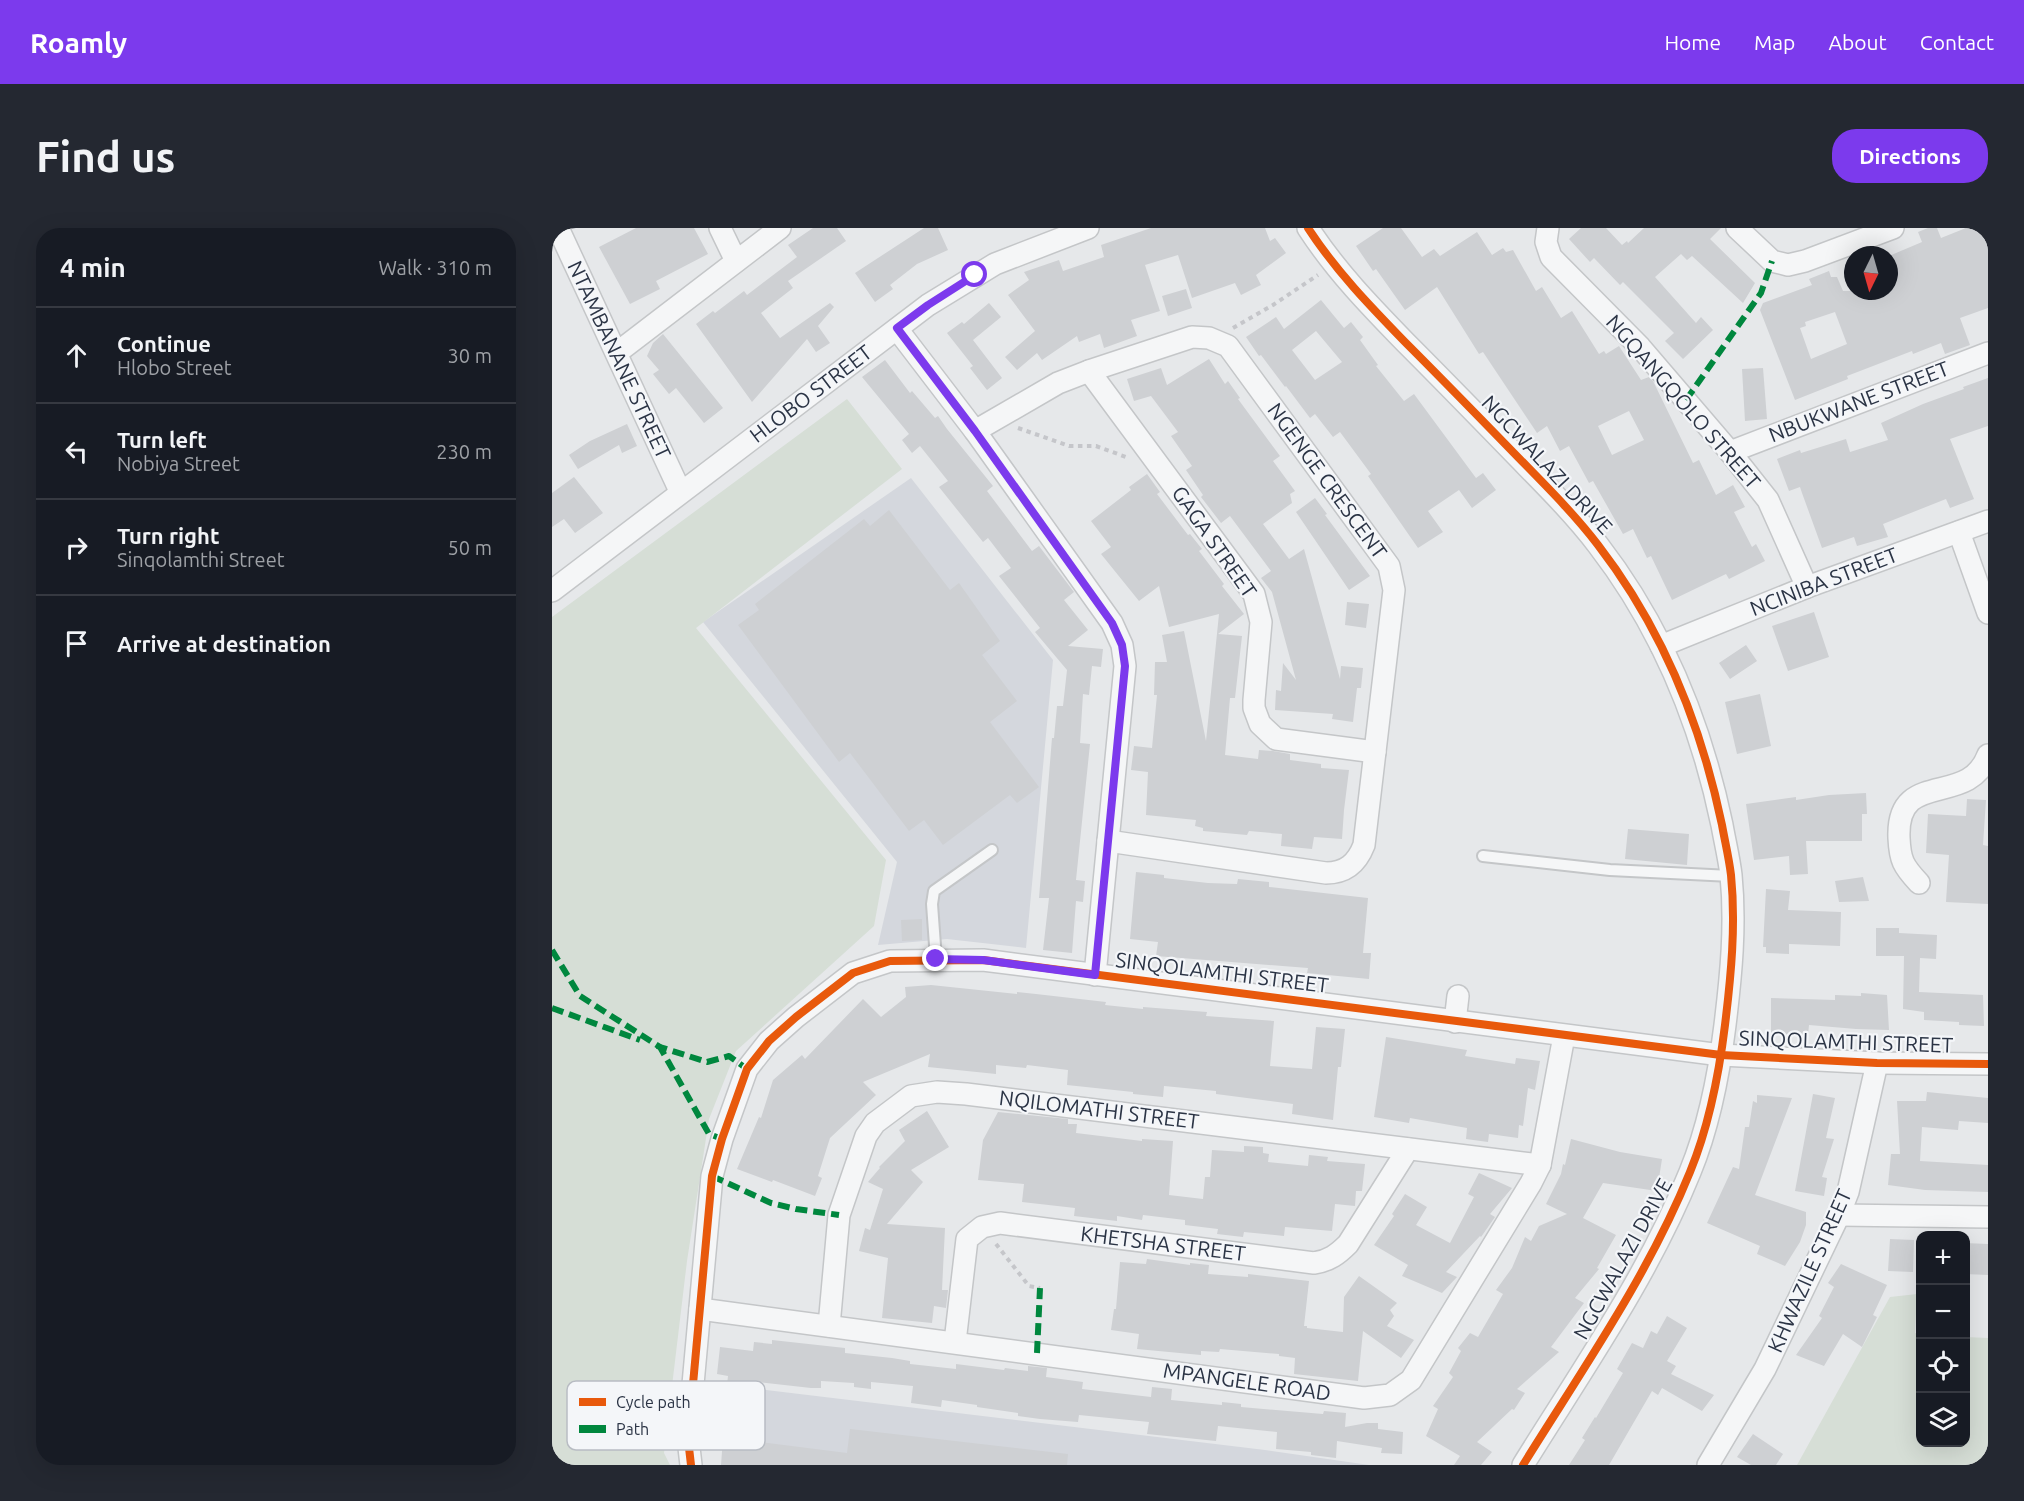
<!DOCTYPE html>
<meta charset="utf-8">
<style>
body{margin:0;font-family:Ubuntu,sans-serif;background:#242831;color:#f1f3f6}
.controls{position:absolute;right:18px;bottom:18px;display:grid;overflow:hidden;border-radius:12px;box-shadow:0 6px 24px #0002}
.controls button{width:54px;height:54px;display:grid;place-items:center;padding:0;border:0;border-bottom:2px solid #363941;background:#171b24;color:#f1f3f6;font:30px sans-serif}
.compass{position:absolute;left:1292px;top:18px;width:54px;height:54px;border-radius:50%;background:#171b24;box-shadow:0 6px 24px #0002;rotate:185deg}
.stop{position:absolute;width:18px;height:18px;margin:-14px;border:4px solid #7c3aed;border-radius:50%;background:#fff}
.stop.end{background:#7c3aed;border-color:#fff;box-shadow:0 2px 6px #0008}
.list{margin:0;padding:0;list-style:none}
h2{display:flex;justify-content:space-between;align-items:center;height:78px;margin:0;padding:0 24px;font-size:26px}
h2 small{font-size:20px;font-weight:400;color:#9ea1a6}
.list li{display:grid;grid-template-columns:39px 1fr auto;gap:18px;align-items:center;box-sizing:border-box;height:96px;padding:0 24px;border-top:2px solid #363941}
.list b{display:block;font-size:22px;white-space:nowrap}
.list p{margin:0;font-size:20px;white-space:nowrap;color:#9ea1a6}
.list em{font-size:20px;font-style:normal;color:#9ea1a6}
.icon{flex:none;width:33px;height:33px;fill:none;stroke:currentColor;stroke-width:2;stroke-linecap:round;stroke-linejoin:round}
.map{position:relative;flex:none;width:1436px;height:1237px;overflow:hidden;border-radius:24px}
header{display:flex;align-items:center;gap:36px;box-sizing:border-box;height:84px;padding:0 30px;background:#7c3aed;color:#fff}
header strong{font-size:28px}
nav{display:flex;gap:33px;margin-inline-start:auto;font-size:21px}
.intro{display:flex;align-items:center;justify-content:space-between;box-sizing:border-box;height:144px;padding:0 36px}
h1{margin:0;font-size:42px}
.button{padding:15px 27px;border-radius:24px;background:#7c3aed;color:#fff;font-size:21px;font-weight:700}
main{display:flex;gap:36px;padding:0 36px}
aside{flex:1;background:#171b24;border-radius:24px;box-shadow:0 6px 24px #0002}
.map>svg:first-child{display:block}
.built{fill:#d4d7dd}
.green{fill:#d6ded6}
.building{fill:#ced0d3;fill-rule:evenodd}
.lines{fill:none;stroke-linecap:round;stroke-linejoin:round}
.service-casing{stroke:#c4c6c8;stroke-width:14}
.minor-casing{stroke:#c4c6c8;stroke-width:24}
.path{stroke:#c5c6ca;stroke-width:4;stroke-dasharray:4.5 4.5;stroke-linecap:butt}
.service{stroke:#f5f6f7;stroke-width:10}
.minor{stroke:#f5f6f7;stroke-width:21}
.quiet{stroke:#00873e;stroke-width:6;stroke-dasharray:12 6;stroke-linecap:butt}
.cycleway-casing{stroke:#f4f6f9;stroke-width:11}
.cycleway{stroke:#e8590c;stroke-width:8}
.route{stroke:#7c3aed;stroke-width:8}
.labels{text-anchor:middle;stroke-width:4.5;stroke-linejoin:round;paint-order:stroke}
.street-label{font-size:21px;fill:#2b3445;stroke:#f4f6f9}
.key{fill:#f4f6f9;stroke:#b8bcc3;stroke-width:1.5}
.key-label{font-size:16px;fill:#2b3445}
</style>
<header>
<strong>Roamly</strong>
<nav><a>Home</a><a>Map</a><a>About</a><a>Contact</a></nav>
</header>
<div class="intro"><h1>Find us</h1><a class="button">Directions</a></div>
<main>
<aside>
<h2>4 min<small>Walk · 310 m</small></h2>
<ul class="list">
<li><svg class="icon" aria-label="ahead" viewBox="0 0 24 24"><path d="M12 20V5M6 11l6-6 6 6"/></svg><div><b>Continue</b><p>Hlobo Street</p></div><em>30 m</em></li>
<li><svg class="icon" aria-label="left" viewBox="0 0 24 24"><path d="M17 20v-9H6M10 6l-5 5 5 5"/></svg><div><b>Turn left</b><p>Nobiya Street</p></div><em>230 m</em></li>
<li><svg class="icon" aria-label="right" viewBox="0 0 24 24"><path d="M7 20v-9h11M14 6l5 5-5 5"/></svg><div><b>Turn right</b><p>Sinqolamthi Street</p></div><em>50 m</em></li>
<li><svg class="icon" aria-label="arrive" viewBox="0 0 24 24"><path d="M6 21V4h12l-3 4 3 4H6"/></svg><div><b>Arrive at destination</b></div></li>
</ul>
</aside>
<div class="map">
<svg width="1436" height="1237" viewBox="0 0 1436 1237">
<rect width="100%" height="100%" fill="#e6e8ea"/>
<g class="built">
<polygon points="359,250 501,432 474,720 395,711 326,717 345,634 151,394"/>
<polygon points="206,1161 713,1222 817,1237 204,1237"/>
</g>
<g class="green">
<polygon points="295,171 350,241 144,400 334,632 322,698 184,823 157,891 135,1033 112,1225 118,1237 0,1237 0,389"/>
<polygon points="1365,1066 1363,1105 1368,1106 1368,1214 1414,1214 1414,1109 1436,1110 1436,1237 1245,1237 1338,1069"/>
</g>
<g class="building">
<polygon points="84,0 142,0 156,26 104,53 108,61 78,76 47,19"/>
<polygon points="261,0 285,0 294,13 236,53 241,60 209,85 228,110 278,75 282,79 266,98 278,115 264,124 255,111 200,174 144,96 161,83 163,85 192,63 195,67 245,29 236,17"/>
<polygon points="372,0 386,0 396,22 365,36 338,57 341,61 323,74 303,45"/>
<polygon points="599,0 713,0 718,13 723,10 734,25 704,47 709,57 689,67 683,55 640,70 626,27 593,37 608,83 579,92 585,108 552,120 548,106 527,114 525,108 490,132 485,125 465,142 453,129 483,103 456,67 477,52 472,44 507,32 511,43 552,29 549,17"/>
<path d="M 831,0 L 849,0 L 870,29 L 882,21 L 888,28 L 925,4 L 940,27 L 951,20 L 954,24 L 961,22 L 984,63 L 990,59 L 1009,90 L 1020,83 L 1047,126 L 1052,123 L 1054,126 L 1067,118 L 1089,152 L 1097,149 L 1101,153 L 1141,235 L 1147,232 L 1164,267 L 1181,257 L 1193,279 L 1182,284 L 1200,319 L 1204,316 L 1213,333 L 1177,351 L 1174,346 L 1120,372 L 1099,328 L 1095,330 L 1081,301 L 1071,306 L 1041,253 L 1037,255 L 1017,218 L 1008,223 L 995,198 L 985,205 L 931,124 L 927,126 L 885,59 L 853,82 L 824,41 L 821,43 L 804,18 ZM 1077,183 L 1092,212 L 1060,227 L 1046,198 Z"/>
<polygon points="1029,0 1054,0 1070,17 1075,13 1076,15 1092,0 1169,0 1158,11 1203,55 1191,75 1140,28 1135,32 1129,26 1103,49 1144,95 1149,89 1161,102 1131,131 1113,113 1122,105 1071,54 1068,57 1042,30 1038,34 1017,11"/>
<path d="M 1376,0 L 1385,0 L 1389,10 L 1414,0 L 1436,0 L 1436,80 L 1408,90 L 1418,117 L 1393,126 L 1389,115 L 1361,126 L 1360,123 L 1295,148 L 1296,151 L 1243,172 L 1208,82 L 1211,75 L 1260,57 L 1257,51 L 1277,43 L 1279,49 L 1285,49 L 1291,63 L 1337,63 L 1337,28 L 1370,14 L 1366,4 ZM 1283,84 L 1295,116 L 1259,131 L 1248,100 L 1254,98 L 1253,94 Z"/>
<polygon points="634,61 640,80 616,88 610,68"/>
<path d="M 769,72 L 792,100 L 799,94 L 811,109 L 808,112 L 826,137 L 824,138 L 852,173 L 862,166 L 924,250 L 931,245 L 944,262 L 920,280 L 907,262 L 876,283 L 891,304 L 866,320 L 816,248 L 819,246 L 788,204 L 781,209 L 763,186 L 758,190 L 734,158 L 733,159 L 709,127 L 707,128 L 694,109 L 724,89 L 732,101 ZM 764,103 L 790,134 L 763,152 L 740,122 Z"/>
<polygon points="437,75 449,89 421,112 450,150 435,162 418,140 421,138 395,105 410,94 412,96"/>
<polygon points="111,106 171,180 152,195 124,160 117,166 101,146 107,142 95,128 101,115"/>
<polygon points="657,131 673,156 676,153 688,170 686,171 728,228 721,233 743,263 738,266 740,275 711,296 737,331 752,321 788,451 789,438 811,440 809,460 805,460 801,494 780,491 781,486 723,482 724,462 729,463 731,435 744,452 720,364 709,350 719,343 678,288 669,295 649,269 651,267 634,242 640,238 619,208 626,204 599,168 582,173 575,151 609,140 615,157"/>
<polygon points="333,132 358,165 360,163 383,190 386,188 395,201 441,258 435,263 480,323 487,318 522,364 512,372 536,402 516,418 551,421 549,439 540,438 537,467 531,466 528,515 538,516 524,652 533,653 531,674 524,673 520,725 491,722 497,670 487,670 500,510 502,510 505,478 511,478 515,442 483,404 488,400 447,348 459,340 436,310 431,314 387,259 396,253 368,218 360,225 350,212 357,206 310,149"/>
<polygon points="1211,140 1215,191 1193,193 1190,141"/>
<polygon points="1436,150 1436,198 1398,211 1422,271 1398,280 1394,271 1331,296 1336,309 1305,318 1302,309 1270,320 1250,265 1248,259 1237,263 1225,231 1248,222 1249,225 1294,211 1298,224 1336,212 1329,195 1371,176 1412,161 1411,159"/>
<polygon points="75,196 85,218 70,225 67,217 26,241 17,227 38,213"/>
<polygon points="595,246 608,264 605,266 636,307 638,306 650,321 647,323 672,356 670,358 692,386 666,406 690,408 683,470 678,470 673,527 706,531 707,522 721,523 738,526 738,532 769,536 769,540 797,542 792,582 790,611 762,609 760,621 729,618 730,606 697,603 695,607 651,603 651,600 643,598 644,592 594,587 596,544 579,542 582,518 600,520 605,467 602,467 603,434 615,434 610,407 632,403 654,513 667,386 617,399 607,358 587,373 549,326 559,319 539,293 579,262 577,259"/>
<polygon points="22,249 51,285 23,305 12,291 0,299 0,265"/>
<polygon points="763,270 775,286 773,287 818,348 797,362 744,284"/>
<polygon points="337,282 398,362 407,355 448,413 430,427 465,473 438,494 487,559 465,575 458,567 391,617 372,592 357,603 298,525 287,534 186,397 207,382 203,376 312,291 318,298"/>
<polygon points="795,374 817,376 814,400 793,397"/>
<polygon points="1262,384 1277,429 1236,443 1220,398"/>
<polygon points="1194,417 1205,433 1178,451 1167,435"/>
<polygon points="1208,466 1219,518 1185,526 1173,474"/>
<polygon points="1314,565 1315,586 1310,586 1310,613 1254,613 1256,646 1238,647 1237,628 1202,632 1194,576 1244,569 1244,572 1277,567"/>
<polygon points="1415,571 1434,572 1431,617 1436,618 1436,676 1394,674 1397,627 1374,625 1376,586 1414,588"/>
<polygon points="1076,601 1137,606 1135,637 1073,631"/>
<polygon points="584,644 612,647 612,650 656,655 685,656 686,651 717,654 717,659 816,670 811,725 819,725 817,751 755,745 756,740 604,728 606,714 578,711"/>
<polygon points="1311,649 1317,673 1287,674 1283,653"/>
<polygon points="1214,661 1238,663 1236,682 1289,684 1288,718 1237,716 1237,726 1214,725 1214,719 1211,719"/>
<polygon points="370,691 370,712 350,713 349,692"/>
<polygon points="1324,700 1347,700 1347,705 1385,707 1384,731 1368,730 1367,764 1431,767 1432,798 1407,797 1407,794 1372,792 1372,784 1351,781 1352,728 1324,728"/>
<polygon points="379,757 465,766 465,764 484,766 554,774 553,777 591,781 591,779 655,784 654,788 722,793 718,838 760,841 764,799 793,801 789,839 786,839 781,892 740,886 741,876 664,866 664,863 612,858 611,869 581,866 581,864 515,857 516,842 475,837 474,840 444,837 444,846 376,839 378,826 311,854 324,867 278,910 266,948 270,950 263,968 221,952 220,954 185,941 207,889 209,890 221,852 250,827 253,831 311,771 329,789 354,769 353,759"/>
<polygon points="1309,765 1335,767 1337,802 1304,801 1257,797 1256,807 1219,806 1219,770 1283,772 1283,767 1309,768"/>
<polygon points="834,809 915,822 913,828 963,836 964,830 988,833 983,862 976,860 971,898 967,897 966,910 937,906 936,914 914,911 915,900 858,890 857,895 822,889"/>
<polygon points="1375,864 1436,870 1436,895 1407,893 1406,902 1370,899 1368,933 1436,937 1436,964 1373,962 1336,957 1339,926 1348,926 1345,873 1374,873"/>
<polygon points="1261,866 1283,870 1274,910 1282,911 1270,949 1275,950 1272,968 1243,963"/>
<polygon points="1205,867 1240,870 1203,967 1254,984 1254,997 1248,1014 1233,1038 1205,1026 1208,1018 1155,995 1181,939 1187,941 1193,899 1197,899 1201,873 1205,875"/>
<polygon points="375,883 397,919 359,942 371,954 335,996 393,1000 390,1062 396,1062 394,1080 382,1078 380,1095 330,1090 336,1030 307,1023 313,1000 318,1002 331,961 316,954 328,940 327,939 353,913 347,902"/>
<polygon points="446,884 516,891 516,896 525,896 524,905 590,913 590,911 621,913 617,967 651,971 653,949 658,949 660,922 692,924 692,918 711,919 711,925 717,926 716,934 756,938 757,927 776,929 775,933 813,936 810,963 804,963 803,978 783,976 780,1003 733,999 732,1008 692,1004 691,1009 665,1006 666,1001 633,997 633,992 591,987 590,992 565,988 565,993 522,988 523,980 470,974 472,956 426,952 431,912"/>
<polygon points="1019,911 1068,924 1110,931 1105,963 1051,955 1031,990 1064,1007 1045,1040 1047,1041 1023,1070 1032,1075 999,1119 1007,1124 965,1161 973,1165 962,1182 960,1181 925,1214 940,1224 929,1237 902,1237 908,1228 874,1208 886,1181 881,1178 901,1149 897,1145 909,1123 906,1120 918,1105 926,1109 951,1066 944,1062 960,1040 973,1009 979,1013 987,998 1015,986 994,976 1009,946 1011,936 1013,937"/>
<polygon points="927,945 960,960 938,986 943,989 929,1009 928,1008 894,1044 905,1049 890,1065 850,1048 856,1037 822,1017 842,988 840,986 853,966 875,979 864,997 898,1015 922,969 916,966"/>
<polygon points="1338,1011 1362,1012 1361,1044 1336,1043"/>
<polygon points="1413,1015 1436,1016 1436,1047 1413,1046"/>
<polygon points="595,1031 638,1037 638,1035 657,1037 656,1046 696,1049 696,1046 757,1053 752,1098 755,1098 755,1100 791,1104 792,1069 807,1048 845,1075 838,1082 842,1088 835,1098 862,1112 849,1130 811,1103 806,1153 742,1146 743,1130 727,1128 727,1126 668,1121 667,1124 649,1123 649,1127 585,1121 587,1106 559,1102 562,1081 564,1081 568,1034 594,1036"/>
<polygon points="1289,1036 1335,1057 1321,1087 1325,1089 1310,1119 1291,1106 1272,1138 1244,1127 1270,1090 1267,1088 1282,1059 1276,1055"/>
<polygon points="1115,1088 1135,1100 1115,1133 1124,1138 1119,1146 1162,1167 1150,1183 1110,1160 1106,1167 1100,1163 1057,1237 1017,1237 1033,1212 1030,1210 1043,1189 1044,1190 1071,1145 1065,1141 1080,1115 1091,1120 1099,1103 1105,1106"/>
<polygon points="220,1112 293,1120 293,1125 340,1130 358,1133 358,1136 404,1141 404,1136 452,1142 453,1140 476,1143 476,1138 495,1140 494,1149 531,1154 530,1161 599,1169 600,1159 620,1161 619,1172 670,1177 670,1174 689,1176 689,1179 771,1186 772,1183 794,1185 793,1199 815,1195 826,1195 826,1201 851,1204 850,1226 829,1225 830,1220 785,1213 784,1230 759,1227 759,1224 724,1221 725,1204 666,1198 664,1213 595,1206 597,1194 527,1187 526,1194 488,1191 466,1188 466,1185 425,1179 425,1177 390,1172 389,1179 359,1175 361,1158 319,1154 319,1161 302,1159 302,1155 269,1153 269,1160 259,1160 198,1153 195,1190 202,1191 200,1213 295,1225 298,1201 516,1226 515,1237 169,1237 171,1210 158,1209 160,1183 172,1184 176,1148 165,1146 168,1119 201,1123 202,1114 220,1116"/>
<polygon points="1201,1206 1231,1226 1224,1237 1199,1237 1185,1229"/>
</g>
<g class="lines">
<g class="service-casing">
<g id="service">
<polyline points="931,628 1058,642 1179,648"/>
<polyline points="384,731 380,676 382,663 440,622"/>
</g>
</g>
<g class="minor-casing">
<g id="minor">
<polyline points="6,0 128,263"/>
<polyline points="168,0 184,33"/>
<path d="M 756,0 C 784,43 818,78 853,114 C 889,150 924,186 959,222 C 989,253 1020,283 1046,317 C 1110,400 1149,496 1170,597 C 1173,614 1177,630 1179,647 C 1184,697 1179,748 1173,797 C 1167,846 1157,898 1138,944 C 1096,1048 1030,1142 971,1237"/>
<polyline points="996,0 994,14 999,29 1088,119 1178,224 1216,272 1255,359"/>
<polyline points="1185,0 1220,33 1236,37 1253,33 1341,0"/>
<polyline points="345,101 423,203 560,395 570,417 573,438 543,747"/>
<polyline points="66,124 228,0"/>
<polyline points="537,143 702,366 709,394 702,472 702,480 708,496 724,511 823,524"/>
<path d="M 423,203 L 506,155 L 537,143 L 640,109 L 657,110 L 676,118 L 837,338 L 842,362 L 812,617 C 805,635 794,645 774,645 L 556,613"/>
<polyline points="1178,224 1436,125"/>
<polyline points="1407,304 1436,385"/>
<polyline points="0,363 376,77 443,36 536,0"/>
<polyline points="1109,418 1255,359 1436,293"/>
<path d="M 1367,655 C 1351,638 1348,632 1347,610 C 1344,539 1416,581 1436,527"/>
<polyline points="903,794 906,768"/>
<polyline points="1287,987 1436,989"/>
<polyline points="148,1081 812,1170 838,1167 859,1152 979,955 988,937 1012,808"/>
<polyline points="277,1098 287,987 314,908 323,895 359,868 385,864 414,866 988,937"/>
<path d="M 403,1114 L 415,1011 L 430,999 L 448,995 L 762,1035 C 777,1033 786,1026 796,1016 L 856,921"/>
<polyline points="139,1237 136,1211 160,948 170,911 195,841 217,813 244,789 301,745 338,733 431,732 1169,827 1325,835 1436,836"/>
<polyline points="1156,1237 1213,1141 1287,987 1296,964 1325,835"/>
</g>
</g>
<g class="path">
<polyline points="681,100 721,77 766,47"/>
<polyline points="466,200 517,218 544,218 574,229"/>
<polyline points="444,1016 477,1058 488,1060"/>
<polyline points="0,1228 10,1237"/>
</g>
<use href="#service" class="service"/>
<use href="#minor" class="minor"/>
<g class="quiet">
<polyline points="1134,172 1209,65 1220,33"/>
<polyline points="0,722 28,768 108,819 155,834 177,828 195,841"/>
<polyline points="0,780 88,812"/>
<polyline points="105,818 108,819 157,906 170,911"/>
<polyline points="160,948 219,975 244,981 287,987"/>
<polyline points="485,1125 488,1060"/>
</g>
<g class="cycleway-casing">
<g id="cycleway">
<path d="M 756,0 C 784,43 818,78 853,114 C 889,150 924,186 959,222 C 989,253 1020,283 1046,317 C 1110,400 1149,496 1170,597 C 1173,614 1177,630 1179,647 C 1184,697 1179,748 1173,797 C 1167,846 1157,898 1138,944 C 1096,1048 1030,1142 971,1237"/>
<polyline points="139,1237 136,1211 160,948 170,911 195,841 217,813 244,789 301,745 338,733 431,732 1169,827 1325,835 1436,836"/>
</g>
</g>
<use href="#cycleway" class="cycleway"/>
</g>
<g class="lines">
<polyline class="route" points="384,731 431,732 543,747 573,438 570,417 560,395 423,203 345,100 376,77 423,47"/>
</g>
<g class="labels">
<g class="street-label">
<text transform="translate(67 132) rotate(65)" y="7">NTAMBANANE STREET</text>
<text transform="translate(259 166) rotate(-37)" y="7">HLOBO STREET</text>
<text transform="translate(1131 174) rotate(49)" y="7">NGQANGQOLO STREET</text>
<text transform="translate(1307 174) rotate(-21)" y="7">NBUKWANE STREET</text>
<text transform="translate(995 237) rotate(47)" y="7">NGCWALAZI DRIVE</text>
<text transform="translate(775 253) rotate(54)" y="7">NGENGE CRESCENT</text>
<text transform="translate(662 314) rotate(55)" y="7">GAGA STREET</text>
<text transform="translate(1272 354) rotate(-21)" y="7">NCINIBA STREET</text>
<text transform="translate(670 745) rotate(7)" y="7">SINQOLAMTHI STREET</text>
<text transform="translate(1294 814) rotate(2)" y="7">SINQOLAMTHI STREET</text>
<text transform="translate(547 882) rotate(7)" y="7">NQILOMATHI STREET</text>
<text transform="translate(611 1016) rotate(7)" y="7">KHETSHA STREET</text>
<text transform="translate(1071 1031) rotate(-61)" y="7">NGCWALAZI DRIVE</text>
<text transform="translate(1258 1043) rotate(-66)" y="7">KHWAZILE STREET</text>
<text transform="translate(695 1154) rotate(8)" y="7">MPANGELE ROAD</text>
</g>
</g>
<rect x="15" y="1153" width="198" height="69" rx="9" class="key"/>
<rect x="27" y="1170" width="27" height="8" fill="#e8590c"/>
<rect x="27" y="1197" width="27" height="8" fill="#00873e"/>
<g class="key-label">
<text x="64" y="1180">Cycle path</text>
<text x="64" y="1207">Path</text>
</g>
</svg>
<div class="controls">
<button>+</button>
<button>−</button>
<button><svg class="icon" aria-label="locate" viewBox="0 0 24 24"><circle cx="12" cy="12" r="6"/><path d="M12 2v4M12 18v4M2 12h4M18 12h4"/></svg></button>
<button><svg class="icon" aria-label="layers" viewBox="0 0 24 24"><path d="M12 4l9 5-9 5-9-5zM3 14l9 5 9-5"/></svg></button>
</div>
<svg class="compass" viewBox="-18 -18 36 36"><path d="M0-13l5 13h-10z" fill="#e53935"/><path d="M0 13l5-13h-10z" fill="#9ea1a6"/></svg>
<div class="stop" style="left:423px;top:47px"></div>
<div class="stop end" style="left:384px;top:731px"></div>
</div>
</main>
